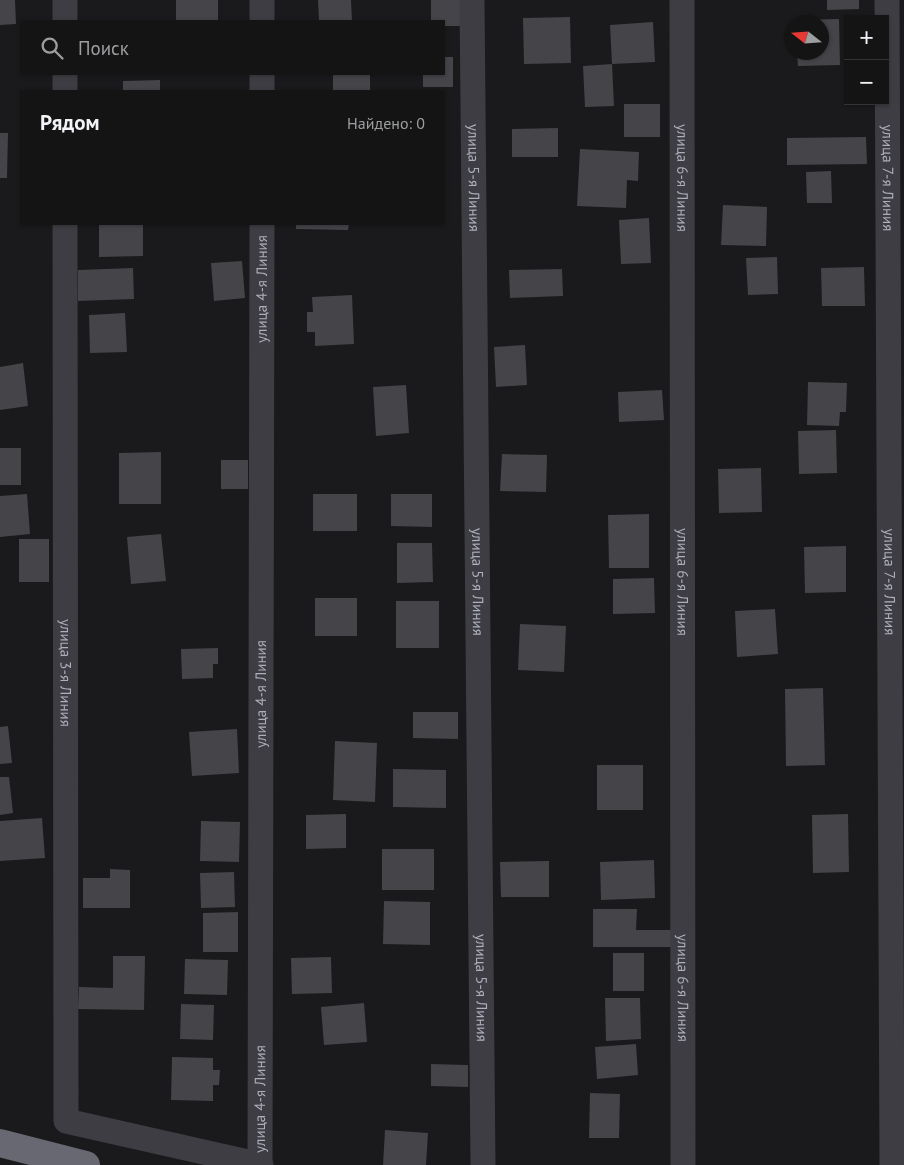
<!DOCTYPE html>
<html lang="ru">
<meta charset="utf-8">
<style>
body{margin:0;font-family:"PT Sans",sans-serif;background:#212122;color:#f1f3f6}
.controls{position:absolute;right:15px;top:15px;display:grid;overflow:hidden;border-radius:0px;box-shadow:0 1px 4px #0004}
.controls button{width:45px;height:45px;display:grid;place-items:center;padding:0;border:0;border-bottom:1px solid #333334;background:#141415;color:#f1f3f6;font:25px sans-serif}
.compass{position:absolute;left:784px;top:15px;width:45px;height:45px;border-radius:50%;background:#141415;box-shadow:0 1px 4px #0004;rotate:287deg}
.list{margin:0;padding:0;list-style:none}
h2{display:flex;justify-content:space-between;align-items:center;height:65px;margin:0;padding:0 20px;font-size:21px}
h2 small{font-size:16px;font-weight:400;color:#9d9ea0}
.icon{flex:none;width:28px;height:28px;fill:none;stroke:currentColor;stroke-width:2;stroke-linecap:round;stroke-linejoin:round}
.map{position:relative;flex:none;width:904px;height:1165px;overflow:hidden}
.search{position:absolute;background:#141415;box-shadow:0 1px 4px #0004;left:20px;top:20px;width:425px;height:55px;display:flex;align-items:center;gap:12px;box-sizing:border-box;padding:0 18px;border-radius:0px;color:#9d9ea0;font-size:19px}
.panel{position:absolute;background:#141415;box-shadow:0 1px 4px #0004;left:20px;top:90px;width:425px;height:135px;border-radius:0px}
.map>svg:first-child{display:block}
.building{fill:#444449}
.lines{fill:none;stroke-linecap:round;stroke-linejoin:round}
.minor{stroke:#3d3d43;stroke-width:25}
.highway{stroke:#676872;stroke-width:28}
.labels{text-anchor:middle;stroke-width:4;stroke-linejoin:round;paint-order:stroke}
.street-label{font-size:15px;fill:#adafbb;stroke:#151517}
</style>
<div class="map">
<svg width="904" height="1165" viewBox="0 0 904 1165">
<rect width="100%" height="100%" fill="#1a1a1c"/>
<g class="building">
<polygon points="0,0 15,0 16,24 0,25"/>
<rect x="176" y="0" width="42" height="21"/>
<polygon points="318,0 351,0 352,21 319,21"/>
<polygon points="431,0 463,0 462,26 444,26 444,21 431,21"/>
<polygon points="827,0 859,0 859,9 827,10"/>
<polygon points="570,17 571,63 524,64 523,18"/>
<polygon points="839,19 840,65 798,66 797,52 822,52 822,22 797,22 797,20"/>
<polygon points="653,22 655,62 612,64 614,106 585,107 583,66 612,64 610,25"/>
<polygon points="444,57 453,57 453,87 423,87 423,74 444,74"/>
<rect x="333" y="74" width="37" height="17"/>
<polygon points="160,80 160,91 123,91 123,81"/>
<rect x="624" y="104" width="36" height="33"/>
<polygon points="558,128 558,157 512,157 512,129"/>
<polygon points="0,133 8,133 7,178 0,178"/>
<polygon points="866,137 867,164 787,165 787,138"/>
<polygon points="580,149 639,152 638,181 627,180 626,208 577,206"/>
<polygon points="831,171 832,203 807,203 806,172"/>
<polygon points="723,205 767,207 766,246 721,245"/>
<polygon points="649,218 651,263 621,264 619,220"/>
<polygon points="99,224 143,224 143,256 99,257"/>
<polygon points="296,224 349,224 348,230 296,229"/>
<polygon points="777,257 778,294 748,295 746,258"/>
<polygon points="242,261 245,298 214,301 211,263"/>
<polygon points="864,267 865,306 822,306 821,268"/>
<polygon points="133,268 134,299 78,301 78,270"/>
<polygon points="562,269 563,296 510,298 509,270"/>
<polygon points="352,295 354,344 315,346 315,332 307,332 307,312 313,312 312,297"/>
<polygon points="125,313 127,352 90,353 89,315"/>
<polygon points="525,345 527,385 496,387 494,347"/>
<polygon points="23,363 28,406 0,410 0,367"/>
<polygon points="808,382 847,383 846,412 840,412 839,426 807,425"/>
<polygon points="406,385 409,433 376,436 373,387"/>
<polygon points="662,390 664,420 619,422 618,392"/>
<polygon points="836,430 837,473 799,474 798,431"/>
<rect x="0" y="448" width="21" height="37"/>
<polygon points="161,452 161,504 119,504 119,453"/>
<polygon points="502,454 547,455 546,492 500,491"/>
<rect x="221" y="460" width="27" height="29"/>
<polygon points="761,468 762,512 719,513 718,469"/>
<polygon points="27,494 30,534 0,537 0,496"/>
<rect x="313" y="494" width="44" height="37"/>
<polygon points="391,494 432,494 432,527 391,526"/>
<polygon points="649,514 649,568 609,568 608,515"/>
<polygon points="161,534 166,581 131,584 127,537"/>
<rect x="19" y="539" width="30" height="43"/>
<polygon points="397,543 432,543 433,582 397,583"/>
<polygon points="846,546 846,592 805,593 804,547"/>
<polygon points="654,578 655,613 613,614 613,579"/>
<rect x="315" y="598" width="42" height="38"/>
<rect x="396" y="601" width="43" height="47"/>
<polygon points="775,609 778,654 737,657 735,611"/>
<polygon points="520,624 566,626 564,672 518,670"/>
<polygon points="218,648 218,664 213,664 213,678 182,679 181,649"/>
<polygon points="823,688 825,765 786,766 785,689"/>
<polygon points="413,712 458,712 458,739 413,738"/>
<polygon points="8,726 12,763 0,764 0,727"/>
<polygon points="237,729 239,773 192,776 189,732"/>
<polygon points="335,741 377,743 375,802 333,800"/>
<rect x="597" y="765" width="46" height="45"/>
<polygon points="393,769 446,770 446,808 393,807"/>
<polygon points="0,777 9,777 13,813 0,815"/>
<polygon points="346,814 346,848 306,849 306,815"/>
<polygon points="848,814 849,872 813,873 812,815"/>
<polygon points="42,818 45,858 0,861 0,821"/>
<polygon points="201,821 240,822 239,862 200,861"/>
<rect x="382" y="849" width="52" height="41"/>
<polygon points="654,860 655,898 601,900 600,862"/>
<polygon points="549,861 549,897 501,897 500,862"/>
<polygon points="110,869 130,870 130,908 83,908 83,878 110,878"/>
<polygon points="234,872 235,907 201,908 200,873"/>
<polygon points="384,901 430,902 430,945 383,944"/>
<polygon points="593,909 637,909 636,930 672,930 671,947 593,947"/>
<polygon points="238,912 238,952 203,952 203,913"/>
<rect x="613" y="953" width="31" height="38"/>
<polygon points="113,956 145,956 144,1010 78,1009 79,987 113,988"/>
<polygon points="331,957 332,993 292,994 291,958"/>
<polygon points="185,959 228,960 227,995 184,994"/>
<polygon points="605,998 640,998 641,1039 606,1041"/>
<polygon points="364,1003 367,1042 324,1045 321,1007"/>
<polygon points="181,1004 214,1005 213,1040 180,1039"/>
<polygon points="636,1044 638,1075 597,1079 595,1047"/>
<polygon points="172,1057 213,1058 213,1070 220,1070 219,1085 213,1085 213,1101 171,1100"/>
<polygon points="431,1064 468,1065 468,1087 431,1086"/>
<polygon points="590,1093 620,1094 619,1138 589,1138"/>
<polygon points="385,1130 428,1133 426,1165 383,1165"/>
</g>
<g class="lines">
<g class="minor">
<polyline points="65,0 65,21"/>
<path id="s1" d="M 472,0 L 483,1165"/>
<path id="s2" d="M 682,0 L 683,1165"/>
<path id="s3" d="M 887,0 L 892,1165"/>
<polyline points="262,21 262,0"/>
<polyline points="65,74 65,91"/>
<polyline points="262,91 262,74"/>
<path id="s4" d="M 65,224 L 66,1121 L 261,1165"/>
<path id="s5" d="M 260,1165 L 262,224"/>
</g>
<polyline class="highway" points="0,1143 86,1165"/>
</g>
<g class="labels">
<g class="street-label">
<text dy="5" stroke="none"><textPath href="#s1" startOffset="178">улица 5-я Линия</textPath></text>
<text dy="5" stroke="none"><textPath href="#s2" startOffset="178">улица 6-я Линия</textPath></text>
<text dy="5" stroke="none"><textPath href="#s3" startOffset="178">улица 7-я Линия</textPath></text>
<text dy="5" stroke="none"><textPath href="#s5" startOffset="876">улица 4-я Линия</textPath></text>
<text dy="5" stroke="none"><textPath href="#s1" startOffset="582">улица 5-я Линия</textPath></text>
<text dy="5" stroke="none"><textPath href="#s2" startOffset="582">улица 6-я Линия</textPath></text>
<text dy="5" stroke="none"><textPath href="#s3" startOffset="582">улица 7-я Линия</textPath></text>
<text dy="5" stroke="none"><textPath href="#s4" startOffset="449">улица 3-я Линия</textPath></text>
<text dy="5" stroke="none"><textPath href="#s5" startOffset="471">улица 4-я Линия</textPath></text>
<text dy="5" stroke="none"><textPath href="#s1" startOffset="988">улица 5-я Линия</textPath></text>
<text dy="5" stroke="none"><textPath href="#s2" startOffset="988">улица 6-я Линия</textPath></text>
<text dy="5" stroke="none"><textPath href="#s5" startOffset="66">улица 4-я Линия</textPath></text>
</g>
</g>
</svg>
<div class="controls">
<button>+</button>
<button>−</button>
</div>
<svg class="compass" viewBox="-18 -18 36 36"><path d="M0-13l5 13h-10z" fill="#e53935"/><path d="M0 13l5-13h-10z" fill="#9d9ea0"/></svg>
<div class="search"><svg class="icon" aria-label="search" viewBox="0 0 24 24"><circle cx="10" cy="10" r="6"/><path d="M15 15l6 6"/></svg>Поиск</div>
<section class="panel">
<h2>Рядом<small>Найдено: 0</small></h2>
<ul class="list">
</ul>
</section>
</div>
